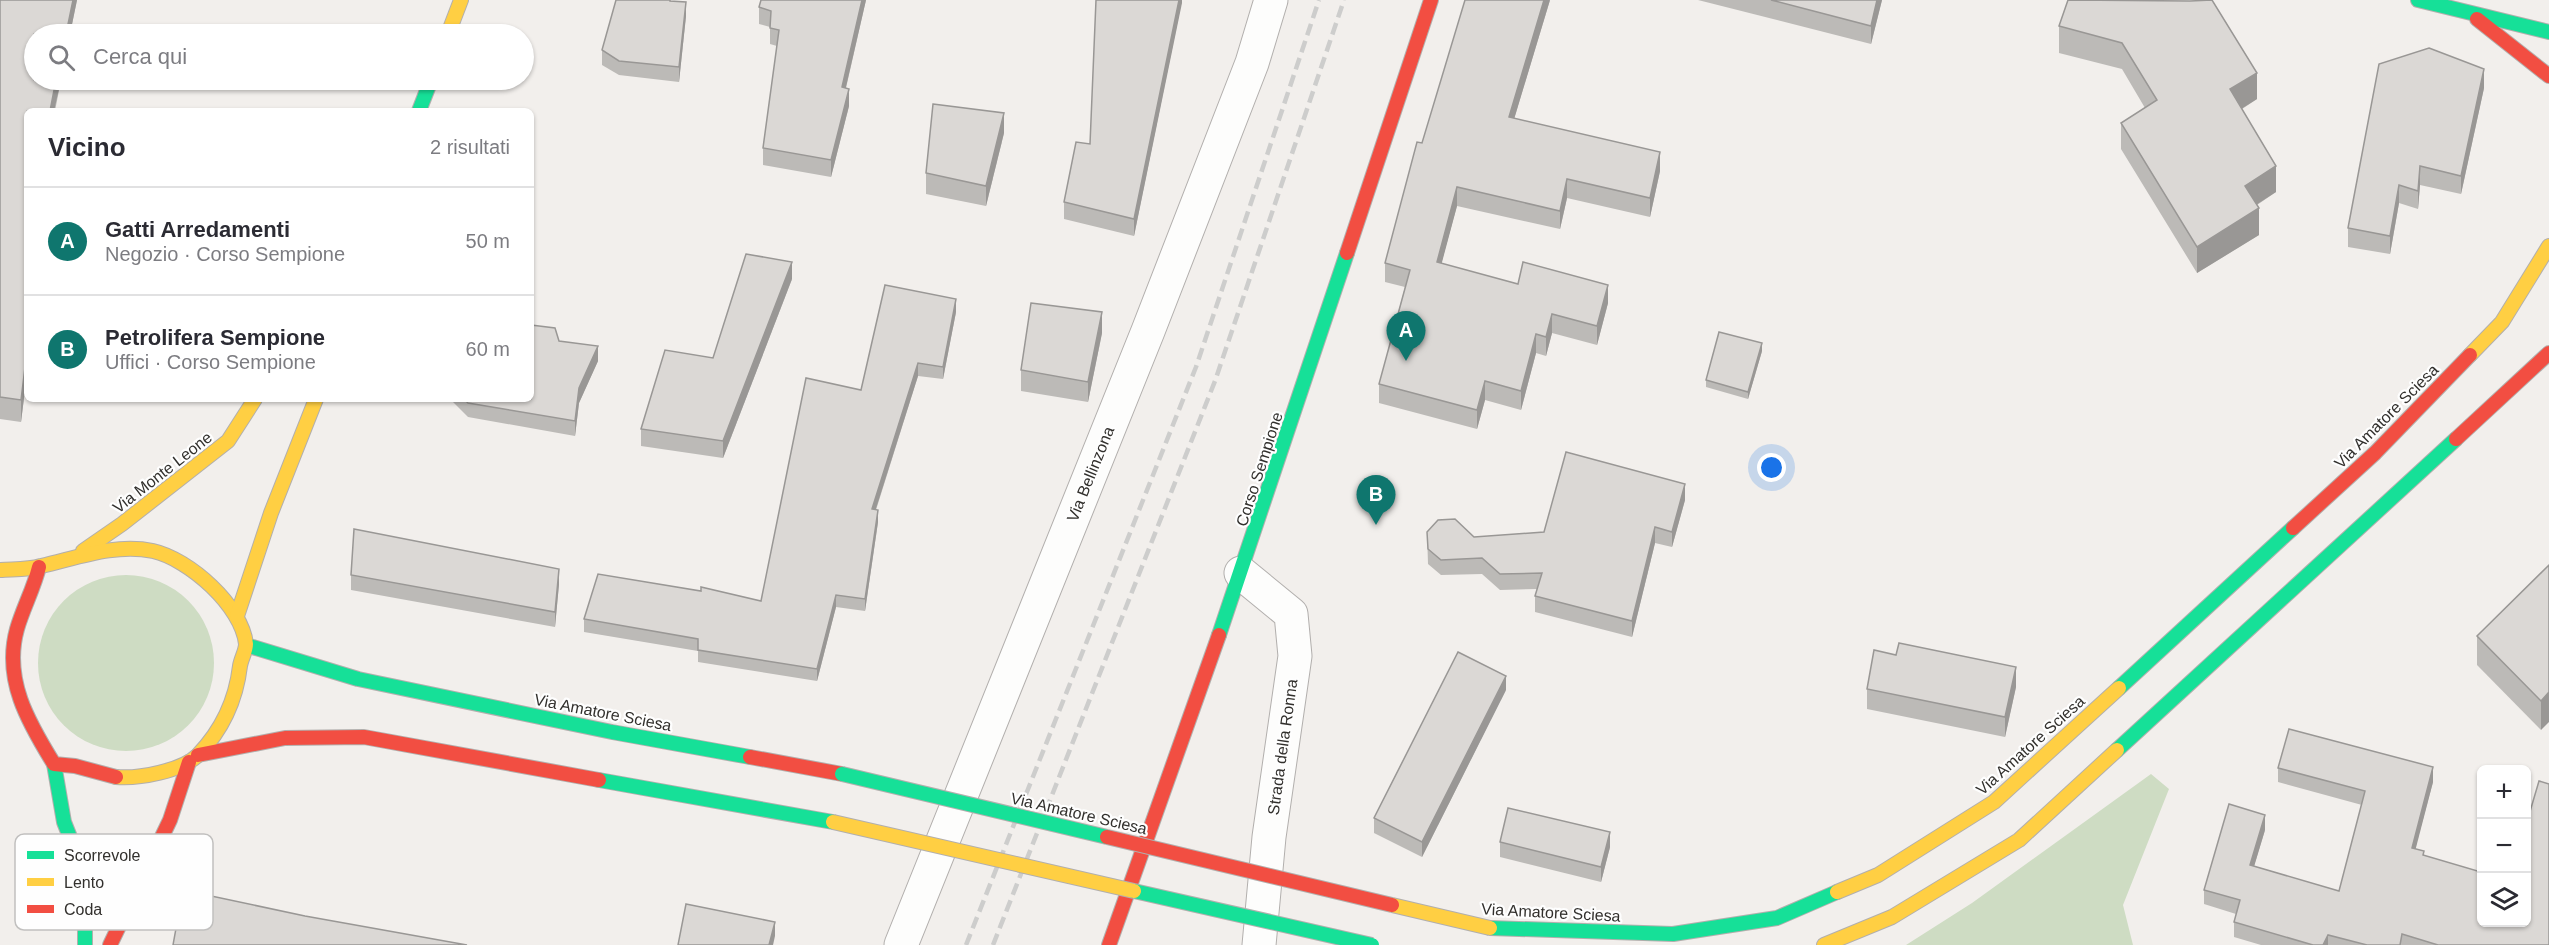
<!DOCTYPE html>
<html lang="it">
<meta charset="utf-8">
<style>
body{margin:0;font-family:Arial,sans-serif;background:#f7f7f7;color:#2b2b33}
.controls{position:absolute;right:18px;bottom:18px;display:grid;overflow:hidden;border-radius:9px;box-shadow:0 2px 4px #0004}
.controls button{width:54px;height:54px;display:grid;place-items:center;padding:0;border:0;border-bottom:2px solid #e1e1e2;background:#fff;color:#2b2b33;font:30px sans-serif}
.you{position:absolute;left:1772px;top:468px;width:21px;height:21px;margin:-15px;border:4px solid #fff;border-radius:50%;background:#1a73e8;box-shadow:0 0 0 9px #1a73e833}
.badge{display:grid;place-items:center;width:39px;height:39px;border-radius:50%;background:#0f766e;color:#fff;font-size:20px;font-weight:700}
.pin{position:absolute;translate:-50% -50px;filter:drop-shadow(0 2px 3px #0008)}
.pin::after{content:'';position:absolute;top:32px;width:21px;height:18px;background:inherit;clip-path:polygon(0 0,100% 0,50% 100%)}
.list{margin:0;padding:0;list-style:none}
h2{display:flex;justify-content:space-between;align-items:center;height:78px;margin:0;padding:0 24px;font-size:26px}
h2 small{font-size:20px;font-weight:400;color:#7c7c81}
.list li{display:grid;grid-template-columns:39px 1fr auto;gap:18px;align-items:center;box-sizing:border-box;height:108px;padding:0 24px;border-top:2px solid #e1e1e2}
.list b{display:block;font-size:22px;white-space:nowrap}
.list p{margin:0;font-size:20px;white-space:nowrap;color:#7c7c81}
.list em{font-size:20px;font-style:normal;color:#7c7c81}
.icon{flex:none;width:33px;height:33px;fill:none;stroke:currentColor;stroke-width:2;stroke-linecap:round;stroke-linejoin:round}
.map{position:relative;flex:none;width:2549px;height:945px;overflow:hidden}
.search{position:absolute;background:#fff;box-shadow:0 2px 4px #0004;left:24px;top:24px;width:510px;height:66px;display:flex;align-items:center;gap:15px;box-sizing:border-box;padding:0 21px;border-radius:33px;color:#7c7c81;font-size:22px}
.panel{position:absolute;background:#fff;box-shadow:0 2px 4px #0004;left:24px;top:108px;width:510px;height:294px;border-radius:9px}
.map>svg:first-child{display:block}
.green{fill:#cedcc3}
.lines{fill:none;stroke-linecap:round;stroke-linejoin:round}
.street-casing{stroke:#b2afad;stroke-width:35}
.fast-casing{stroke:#b2afad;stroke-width:16}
.slow-casing{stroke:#b2afad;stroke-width:16}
.jam-casing{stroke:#b2afad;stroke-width:16}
.street{stroke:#fdfdfc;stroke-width:33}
.fast{stroke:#16e098;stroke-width:14}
.slow{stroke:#ffcf43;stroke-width:14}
.jam{stroke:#f24e42;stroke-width:14}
.rail{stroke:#cdcdcc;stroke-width:4.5;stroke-dasharray:12 6;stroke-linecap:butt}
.fast-bridge-casing{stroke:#b2afad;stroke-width:16;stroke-linecap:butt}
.slow-bridge-casing{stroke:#b2afad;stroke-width:16;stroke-linecap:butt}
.jam-bridge-casing{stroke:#b2afad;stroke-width:16;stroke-linecap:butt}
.fast-bridge{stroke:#16e098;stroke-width:14}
.slow-bridge{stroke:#ffcf43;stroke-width:14}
.jam-bridge{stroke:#f24e42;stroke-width:14}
.wall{fill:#bcbab7}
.shaded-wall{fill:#999795}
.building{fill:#dbd8d5;stroke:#999795;stroke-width:1.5}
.labels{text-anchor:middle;stroke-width:4.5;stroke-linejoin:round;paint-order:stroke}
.street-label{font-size:16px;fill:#32302d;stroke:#fefefe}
.key{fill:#fefefe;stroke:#c1c0bf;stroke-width:1.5}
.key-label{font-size:16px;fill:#32302d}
</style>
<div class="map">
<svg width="2549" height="945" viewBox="0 0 2549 945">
<rect width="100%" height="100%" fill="#f2efec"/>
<g class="green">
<circle cx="126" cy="663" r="88"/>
<polygon points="2151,774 2169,789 2123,905 2133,945 1906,945 1972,903"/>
</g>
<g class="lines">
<g class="street-casing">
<g id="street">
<polyline points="1241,573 1291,614 1295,656 1269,837 1259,945"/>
<polyline points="901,945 1148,331 1252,63 1271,0"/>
</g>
</g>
<g class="fast-casing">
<g id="fast">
<polyline points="2418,0 2549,32"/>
<polyline points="419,111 431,80"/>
<polyline points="1219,635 1347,253"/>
<polyline points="246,645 358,679 612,732 750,757"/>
<polyline points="2119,688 2293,528"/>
<polyline points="2117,750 2456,439"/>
<polyline points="54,764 64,822 85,875 85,945"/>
<polyline points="599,780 833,822"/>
<polyline points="1490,928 1673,934 1777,918 1837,892"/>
</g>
</g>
<g class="slow-casing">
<g id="slow">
<polyline points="448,34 461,0"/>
<polyline points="2470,355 2502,322 2549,246"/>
<polyline points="83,551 122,524 228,441 255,399"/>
<path d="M 0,570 C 13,569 28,570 41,566 C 77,558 115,543 153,551 C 189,559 242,606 246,644 C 246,651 241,659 240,666 C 236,700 222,730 198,755 C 182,771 138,779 116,777"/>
<polyline points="237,616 271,513 316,399"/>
<polyline points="1837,892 1878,875 1994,802 2119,688"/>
<polyline points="1824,945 1892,917 2019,840 2117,750"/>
</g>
</g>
<g class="jam-casing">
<g id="jam">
<polyline points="2477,19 2549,76"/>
<polyline points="1347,253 1431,0"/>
<polyline points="2456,439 2549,353"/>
<polyline points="2293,528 2375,453 2470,355"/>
<path d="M 39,567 C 34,588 23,608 17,629 C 3,679 28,722 54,764 L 75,766 L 116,777"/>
<polyline points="198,755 285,738 364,737 599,780"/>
<polyline points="750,757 842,774"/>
<polyline points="110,945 170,820 189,762"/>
<polyline points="1109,945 1219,635"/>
</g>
</g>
<use href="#street" class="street"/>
<use href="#fast" class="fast"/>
<use href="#slow" class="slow"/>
<use href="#jam" class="jam"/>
<g class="rail">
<polyline points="966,945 1196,367 1319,0"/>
<polyline points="993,945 1215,381 1344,0"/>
</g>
<g class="fast-bridge-casing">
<g id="fast-bridge">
<polyline points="842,774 1107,837"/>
<polyline points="1134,891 1372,945"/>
</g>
</g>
<g class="slow-bridge-casing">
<g id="slow-bridge">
<polyline points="833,822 1134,891"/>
<polyline points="1392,905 1490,928"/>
</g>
</g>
<g class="jam-bridge-casing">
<polyline id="jam-bridge" points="1107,837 1392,905"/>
</g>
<use href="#fast-bridge" class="fast-bridge"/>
<use href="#slow-bridge" class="slow-bridge"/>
<use href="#jam-bridge" class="jam-bridge"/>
</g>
<g class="wall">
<polygon points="0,0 77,0 70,34 34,34 34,80 61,80 55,111 27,111 27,374 21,422 0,419"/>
<polygon points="761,0 866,0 846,88 849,106 831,177 763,165 763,148 777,46 770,44 770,27 759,24 759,7"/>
<polygon points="1182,0 1134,236 1064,219 1064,202"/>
<polygon points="1550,0 1514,119 1660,171 1650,217 1567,198 1560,229 1457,206 1441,264 1518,284 1608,303 1597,345 1552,333 1546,356 1536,353 1521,410 1485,400 1477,429 1379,403 1379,384 1405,287 1385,282 1385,263 1422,143"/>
<polygon points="1698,0 1882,0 1871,44"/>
<polygon points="2068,0 2257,99 2242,109 2276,192 2257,205 2259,235 2197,273 2121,149 2121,123 2145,108 2122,69 2059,53 2059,26"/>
<polygon points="670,1 686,16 679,82 619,75 602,65 602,50"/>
<polygon points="2484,88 2461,194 2420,185 2418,209 2399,203 2390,254 2348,247 2348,228"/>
<polygon points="1004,133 986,206 926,194 926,173"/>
<polygon points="792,279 723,458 641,446 641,429"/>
<polygon points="956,312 943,379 918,376 876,510 878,522 865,611 836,607 817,681 698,662 698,651 584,632 584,619 761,601 861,390"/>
<polygon points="1102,333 1088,402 1021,391 1021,370"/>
<polygon points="559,341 598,361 579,403 575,436 468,417 450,399 531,399"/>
<polygon points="1762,351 1748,399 1706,387 1706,380"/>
<polygon points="1685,500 1672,547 1655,543 1632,637 1535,612 1535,596 1537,589 1500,590 1482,574 1441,575 1428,564 1427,532 1474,537 1544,532"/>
<polygon points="2549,565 2541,730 2477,665 2477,636"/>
<polygon points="351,575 559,584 555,627 351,590"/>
<polygon points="2016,687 2005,737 1867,709 1867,689"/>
<polygon points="1506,690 1422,857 1374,833 1374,818"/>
<polygon points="2278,768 2433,782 2415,849 2549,945 2261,945 2234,937 2234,922 2236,914 2204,904 2204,890 2265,830 2254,866 2339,891 2362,805 2278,782"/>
<polygon points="1500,842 1610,847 1601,882 1500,857"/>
</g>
<g class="shaded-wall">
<polygon points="73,0 77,0 70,34 66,34"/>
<polygon points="862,0 866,0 842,104 842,87"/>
<polygon points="1179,0 1182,0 1182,3 1134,236 1134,219"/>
<polygon points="1544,0 1550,0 1509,136 1509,117"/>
<polygon points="1877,0 1882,0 1871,44 1871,26"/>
<polygon points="686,2 686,16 679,82 679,67"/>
<polygon points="2484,69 2484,88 2461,194 2461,176"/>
<polygon points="2257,73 2257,99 2230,116 2230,89"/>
<polygon points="56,80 61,80 54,111 50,111"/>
<polygon points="849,89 849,106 831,177 831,160"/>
<polygon points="1004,113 1004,133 986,206 986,186"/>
<polygon points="1660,152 1660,171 1650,217 1650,198"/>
<polygon points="2276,166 2276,192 2245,212 2245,186"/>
<polygon points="2420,166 2420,185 2418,209 2418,191"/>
<polygon points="1567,179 1567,198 1560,229 1560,211"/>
<polygon points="2399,185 2399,203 2390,254 2390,236"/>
<polygon points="1457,187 1457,206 1437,281 1437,262"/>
<polygon points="2259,208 2259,235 2197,273 2197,247"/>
<polygon points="792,262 792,279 723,458 723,441"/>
<polygon points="1608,285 1608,303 1597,345 1597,326"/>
<polygon points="956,299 956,312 943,379 943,367"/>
<polygon points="1102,312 1102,333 1088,402 1088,382"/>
<polygon points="1552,314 1552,333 1546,356 1546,337"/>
<polygon points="1536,334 1536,353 1521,410 1521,391"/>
<polygon points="1762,343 1762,351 1748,399 1748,392"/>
<polygon points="598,346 598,361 579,403 575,436 575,421 579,388"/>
<polygon points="27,351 27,374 21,422 21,400"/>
<polygon points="918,363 918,376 872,521 872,509"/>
<polygon points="1485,381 1485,400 1477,429 1477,410"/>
<polygon points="1685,484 1685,500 1672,547 1672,532"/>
<polygon points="878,510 878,522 865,611 865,599"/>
<polygon points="1655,527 1655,543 1632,637 1632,621"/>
<polygon points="559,569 559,584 555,627 555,612"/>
<polygon points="836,595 836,607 817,681 817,669"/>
<polygon points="2016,667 2016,687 2005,737 2005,717"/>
<polygon points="1506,676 1506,690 1422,857 1422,842"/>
<polygon points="2549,692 2549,722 2541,730 2541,701"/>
<polygon points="2433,767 2433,782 2412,863 2412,848"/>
<polygon points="2265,815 2265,830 2250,880 2250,865"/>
<polygon points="1610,832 1610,847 1601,882 1601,867"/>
<polygon points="775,922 775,936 773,945 769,945"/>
<polygon points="2328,935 2328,945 2323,945"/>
</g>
<g class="building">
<polygon points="0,0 73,0 66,34 34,34 34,80 56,80 50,111 27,111 27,351 21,400 0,397"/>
<polygon points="616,0 670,0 670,1 686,2 679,67 619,61 602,50"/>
<polygon points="761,0 862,0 842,87 849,89 831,160 763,148 779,30 770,28 771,11 759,7"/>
<polygon points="1096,0 1179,0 1134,219 1064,202 1076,142 1090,144"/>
<polygon points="1465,0 1544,0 1509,117 1660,152 1650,198 1567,179 1560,211 1457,187 1437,262 1518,284 1523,262 1608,285 1597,326 1552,314 1546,337 1536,334 1521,391 1485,381 1477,410 1379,384 1410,270 1385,263 1417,142 1422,143"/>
<polygon points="1771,0 1877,0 1871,26"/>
<polygon points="2068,0 2190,1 2212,0 2257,73 2230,89 2276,166 2245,186 2259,208 2197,247 2121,123 2157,100 2122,43 2059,26"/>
<polygon points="2429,48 2484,69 2461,176 2420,166 2418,191 2399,185 2390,236 2348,228 2379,64"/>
<polygon points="933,104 1004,113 986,186 926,173"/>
<polygon points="746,254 792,262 723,441 641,429 665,350 713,358"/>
<polygon points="885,285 956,299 943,367 918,363 872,509 878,510 865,599 836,595 817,669 698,650 698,639 584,619 598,574 701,591 701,587 761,601 806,378 861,390"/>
<polygon points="1031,303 1102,312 1088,382 1021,370"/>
<polygon points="531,325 555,328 559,341 598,346 579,388 575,421 468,403 464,399 531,399"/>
<polygon points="1719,332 1762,343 1748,392 1706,380"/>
<polygon points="1566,452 1685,484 1672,532 1655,527 1632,621 1535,596 1542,573 1500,574 1482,558 1441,560 1428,549 1427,532 1438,520 1455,519 1474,537 1544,532"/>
<polygon points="354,529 559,569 555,612 351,575"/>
<polygon points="2549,565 2549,692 2541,701 2477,636"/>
<polygon points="1899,643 2016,667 2005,717 1867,689 1874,650 1896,655"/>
<polygon points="1458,652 1506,676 1422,842 1374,818"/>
<polygon points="2289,729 2433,767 2412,848 2424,851 2423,855 2481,872 2481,922 2526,922 2526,825 2539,781 2549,784 2549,945 2438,945 2402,934 2400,945 2367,945 2328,935 2323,945 2313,945 2234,922 2240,900 2204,890 2229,804 2265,815 2250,865 2339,891 2365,791 2278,768"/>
<polygon points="1508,808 1610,832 1601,867 1500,842"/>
<polygon points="183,890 305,916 467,945 173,945"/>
<polygon points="686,904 775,922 769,945 678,945"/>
</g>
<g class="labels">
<g class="street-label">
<text transform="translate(2386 416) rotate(-45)" y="6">Via Amatore Sciesa</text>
<text transform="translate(1259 469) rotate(-72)" y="6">Corso Sempione</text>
<text transform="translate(162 472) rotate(-38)" y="6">Via Monte Leone</text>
<text transform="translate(1090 474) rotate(-68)" y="6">Via Bellinzona</text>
<text transform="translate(603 712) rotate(11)" y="6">Via Amatore Sciesa</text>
<text transform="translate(2030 745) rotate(-42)" y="6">Via Amatore Sciesa</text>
<text transform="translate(1282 747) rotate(-82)" y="6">Strada della Ronna</text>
<text transform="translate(1079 813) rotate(13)" y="6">Via Amatore Sciesa</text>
<text transform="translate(1551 912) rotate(3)" y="6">Via Amatore Sciesa</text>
</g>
</g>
<rect x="15" y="834" width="198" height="96" rx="9" class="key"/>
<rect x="27" y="851" width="27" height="8" fill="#16e098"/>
<rect x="27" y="878" width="27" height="8" fill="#ffcf43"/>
<rect x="27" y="905" width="27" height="8" fill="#f24e42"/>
<g class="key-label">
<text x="64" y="861">Scorrevole</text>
<text x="64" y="888">Lento</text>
<text x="64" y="915">Coda</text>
</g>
</svg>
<div class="controls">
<button>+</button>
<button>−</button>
<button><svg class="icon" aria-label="layers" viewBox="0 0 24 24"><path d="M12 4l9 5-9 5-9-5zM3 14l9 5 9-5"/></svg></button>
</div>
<div class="you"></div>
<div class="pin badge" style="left:1406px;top:361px">A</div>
<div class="pin badge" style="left:1376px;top:525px">B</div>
<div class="search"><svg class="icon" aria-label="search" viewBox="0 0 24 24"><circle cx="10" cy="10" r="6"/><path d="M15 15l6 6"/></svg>Cerca qui</div>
<section class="panel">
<h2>Vicino<small>2 risultati</small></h2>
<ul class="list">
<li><span class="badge">A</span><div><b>Gatti Arredamenti</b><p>Negozio · Corso Sempione</p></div><em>50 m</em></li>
<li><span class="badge">B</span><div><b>Petrolifera Sempione</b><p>Uffici · Corso Sempione</p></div><em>60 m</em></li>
</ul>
</section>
</div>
